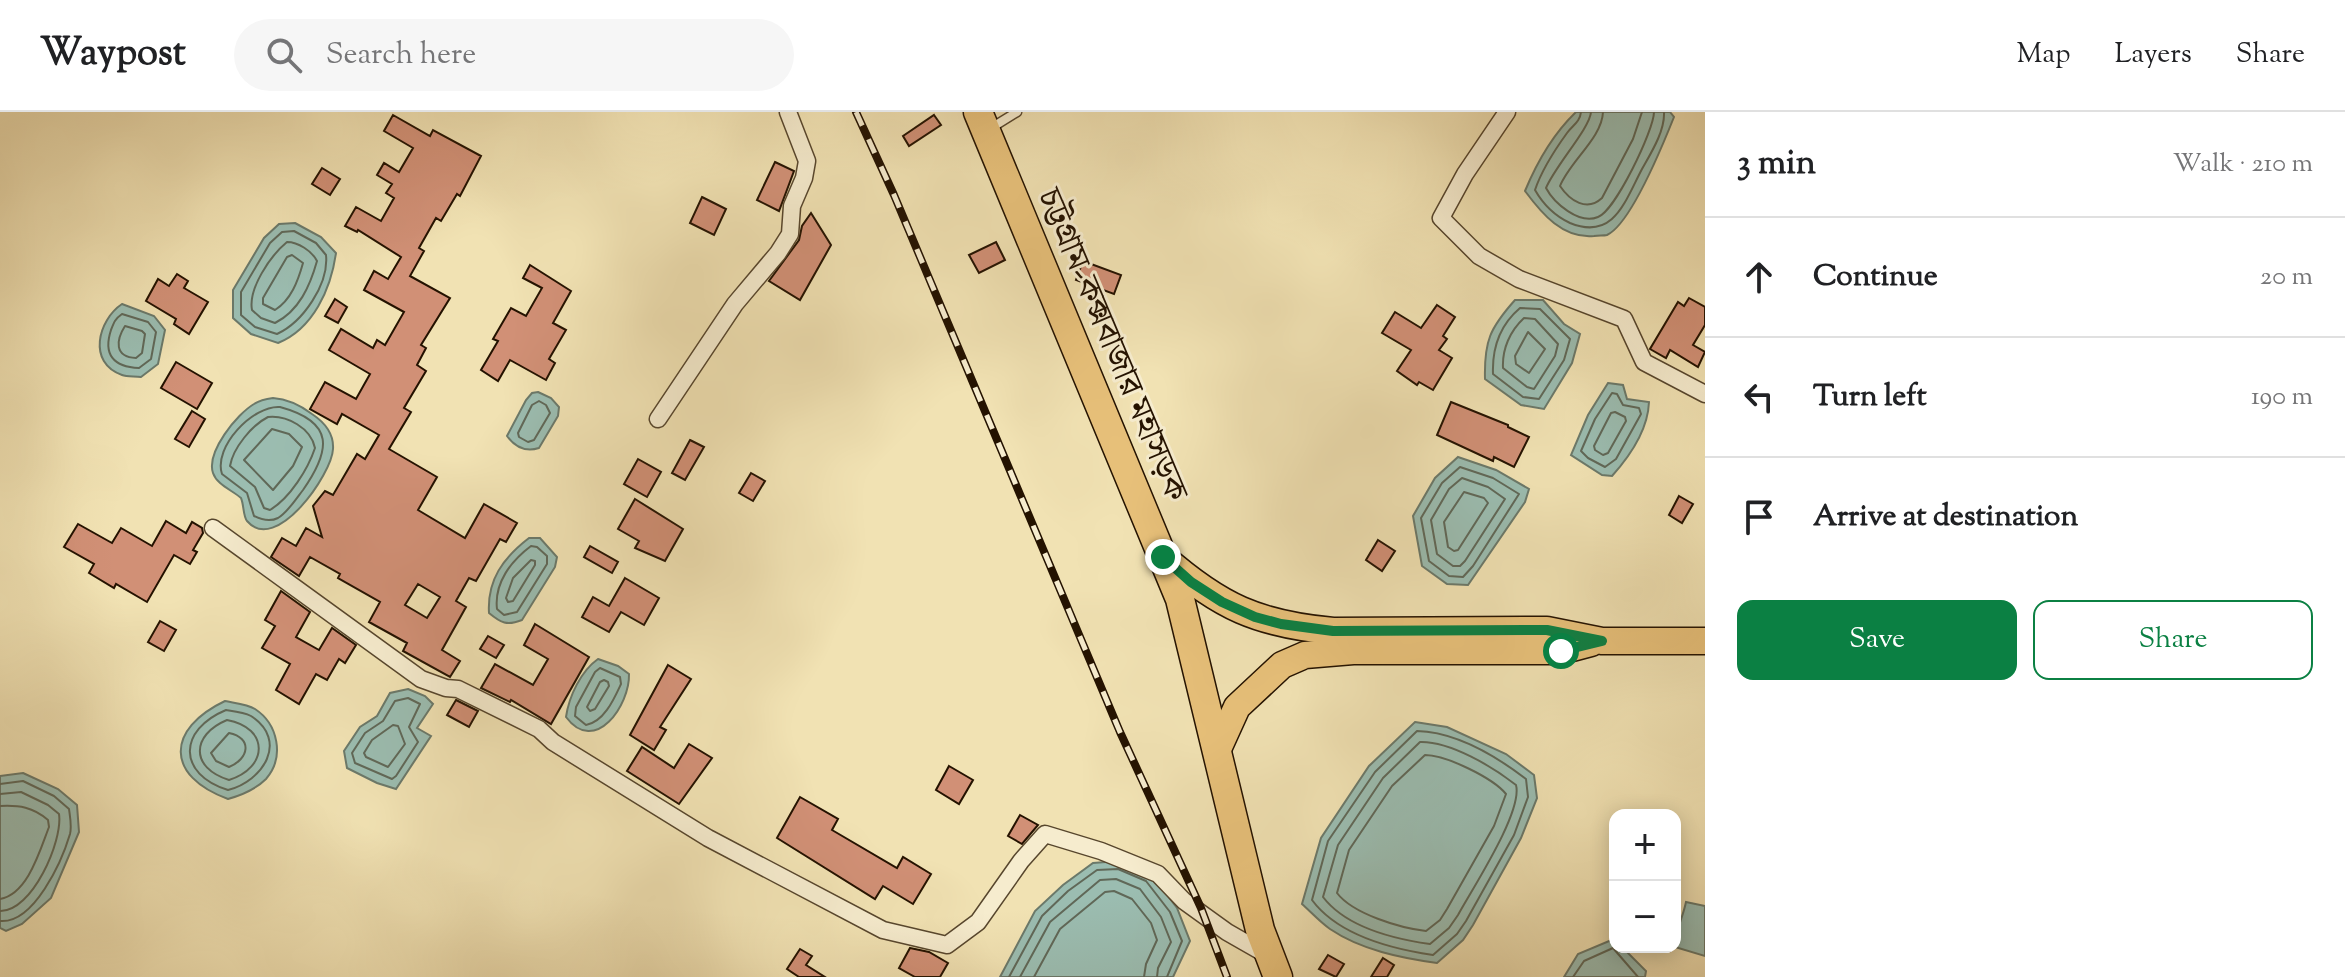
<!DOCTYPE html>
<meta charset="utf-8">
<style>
body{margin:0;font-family:"Sorts Mill Goudy","Noto Serif Bengali",serif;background:#f6f6f6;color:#202124}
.controls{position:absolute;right:24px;bottom:24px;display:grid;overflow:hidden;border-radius:16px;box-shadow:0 4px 20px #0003}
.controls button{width:72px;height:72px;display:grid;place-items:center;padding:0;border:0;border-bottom:2px solid #e0e0e0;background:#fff;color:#202124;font:40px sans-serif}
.stop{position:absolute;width:24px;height:24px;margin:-18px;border:6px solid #0b8043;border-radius:50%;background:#fff}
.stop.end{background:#0b8043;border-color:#fff;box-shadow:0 2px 8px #0008}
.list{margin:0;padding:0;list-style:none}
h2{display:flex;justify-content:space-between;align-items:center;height:104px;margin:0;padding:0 32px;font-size:34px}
h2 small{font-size:26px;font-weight:400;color:#757577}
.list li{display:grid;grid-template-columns:52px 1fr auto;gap:24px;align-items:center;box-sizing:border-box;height:120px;padding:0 32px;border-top:2px solid #e0e0e0}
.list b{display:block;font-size:30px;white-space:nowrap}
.list em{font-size:26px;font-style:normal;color:#757577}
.actions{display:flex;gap:16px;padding:24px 32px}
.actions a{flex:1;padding:18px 0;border:2px solid #0b8043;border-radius:16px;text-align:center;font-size:28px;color:#0b8043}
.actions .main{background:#0b8043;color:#fff}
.icon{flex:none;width:44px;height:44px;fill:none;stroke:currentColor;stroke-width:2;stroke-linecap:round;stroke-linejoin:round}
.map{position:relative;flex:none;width:1705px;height:865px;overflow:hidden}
header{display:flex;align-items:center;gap:48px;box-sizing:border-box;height:112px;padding:0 40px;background:#fff;border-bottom:2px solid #e0e0e0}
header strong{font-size:38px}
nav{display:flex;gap:44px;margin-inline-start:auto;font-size:28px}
.search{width:560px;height:72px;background:#f6f6f6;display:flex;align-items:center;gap:20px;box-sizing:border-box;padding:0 28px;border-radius:44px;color:#757577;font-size:30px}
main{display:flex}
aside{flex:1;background:#fff}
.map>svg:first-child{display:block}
.water{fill:#9bbdb1;stroke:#6b796a;stroke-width:2}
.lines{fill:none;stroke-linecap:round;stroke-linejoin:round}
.shore{stroke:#606858;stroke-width:2}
.building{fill:#d19076;stroke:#241200;stroke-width:2;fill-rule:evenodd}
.service-casing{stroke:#57462d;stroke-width:11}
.minor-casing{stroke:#57462d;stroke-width:19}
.primary-casing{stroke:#241200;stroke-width:29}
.trunk-casing{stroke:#241200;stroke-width:31}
.service{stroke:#f6ecce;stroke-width:8}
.minor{stroke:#f6ecce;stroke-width:16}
.primary{stroke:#e8c17a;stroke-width:26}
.trunk{stroke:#e8c17a;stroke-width:28}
.rail-casing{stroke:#241200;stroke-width:8}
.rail{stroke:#f6ecce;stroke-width:5;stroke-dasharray:15;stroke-linecap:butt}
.route{stroke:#0b8043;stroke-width:10}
.labels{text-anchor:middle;stroke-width:6;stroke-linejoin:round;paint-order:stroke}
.street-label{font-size:34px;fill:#241200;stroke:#f6ecce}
</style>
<header>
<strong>Waypost</strong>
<div class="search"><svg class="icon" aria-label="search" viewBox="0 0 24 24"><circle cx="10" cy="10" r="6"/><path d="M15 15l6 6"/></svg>Search here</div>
<nav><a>Map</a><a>Layers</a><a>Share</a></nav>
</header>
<main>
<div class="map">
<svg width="1705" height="865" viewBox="0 0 1705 865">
<rect width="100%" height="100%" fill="#f1e2b3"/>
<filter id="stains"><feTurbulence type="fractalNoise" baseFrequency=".0025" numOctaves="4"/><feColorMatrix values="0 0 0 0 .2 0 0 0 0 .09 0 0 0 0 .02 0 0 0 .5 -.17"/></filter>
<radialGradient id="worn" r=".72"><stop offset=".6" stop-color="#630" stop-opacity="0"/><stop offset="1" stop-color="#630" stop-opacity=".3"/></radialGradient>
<g class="water">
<path d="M 1576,0 L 1670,0 L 1674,5 C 1664,30 1631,112 1607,123 C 1603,124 1599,123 1594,124 C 1563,127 1542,102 1525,79 C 1537,50 1553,22 1576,0 Z"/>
<path d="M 295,111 L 321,125 L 336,141 C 331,177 313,217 278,231 L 251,222 L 233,206 L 233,178 L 264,126 L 279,112 Z"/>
<path d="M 1515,188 L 1543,188 L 1564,212 L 1580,222 L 1572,251 L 1544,297 L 1521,293 L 1485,267 C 1484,229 1490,216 1515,188 Z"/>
<path d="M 122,192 L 154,204 L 165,218 L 158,252 L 141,265 C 135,264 127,265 122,263 C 87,251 98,208 122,192 Z"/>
<path d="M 1608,271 L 1623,273 L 1627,287 L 1649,290 C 1648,317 1630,344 1612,364 L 1602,363 L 1571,343 L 1588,303 Z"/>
<path d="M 538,280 L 551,286 L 559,295 L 558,304 L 539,336 C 526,340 515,335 507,324 L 526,288 L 532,281 Z"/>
<path d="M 273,286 C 287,287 300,293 312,302 C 324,310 334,322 333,337 C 332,362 276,443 247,409 C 243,404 244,393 241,386 C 232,378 217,373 213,361 C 206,340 237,302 254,292 C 260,288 266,287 273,286 Z"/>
<polygon points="1458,345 1496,358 1529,377 1525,390 1468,473 1447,472 1422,454 1413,404 1435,366"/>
<path d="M 529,426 L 540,426 L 557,445 L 555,455 L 522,508 C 507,514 501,511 489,501 C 487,468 503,446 529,426 Z"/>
<path d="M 598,547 L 618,554 L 629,562 C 630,593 595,644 566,605 C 569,584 581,559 598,547 Z"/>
<polygon points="408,577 425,584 433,592 417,616 431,624 396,677 377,671 347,656 344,639 360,615 377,604 390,581"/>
<path d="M 225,589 C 234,591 247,592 255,597 C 278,612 285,645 266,667 C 255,678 242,683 228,687 C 165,664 166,617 225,589 Z"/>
<path d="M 1415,610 L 1447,615 L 1506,642 L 1534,663 L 1537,686 L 1521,726 L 1473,813 L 1463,828 L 1437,851 C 1401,846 1361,838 1330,817 C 1320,810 1311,800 1302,792 L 1321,726 L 1369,654 Z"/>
<polygon points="23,661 58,677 77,693 79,720 51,786 22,812 6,819 0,816 0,664"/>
<polygon points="1119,749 1151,762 1177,796 1190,829 1173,865 1000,865 1035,799 1063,773 1093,751"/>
<path d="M 1686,790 L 1705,794 L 1705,844 L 1675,835 C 1675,820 1683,805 1686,790 Z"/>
<polygon points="1614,827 1615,835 1622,835 1646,859 1645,865 1564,865 1578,842"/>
</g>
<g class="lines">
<g class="shore">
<path d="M 1581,0 C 1580,10 1573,13 1567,21 C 1554,39 1542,57 1535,78 C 1543,92 1555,104 1570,111 C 1614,129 1625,89 1642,57 C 1651,41 1665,19 1664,0"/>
<path d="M 1591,0 C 1590,16 1555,54 1546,76 C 1554,91 1579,113 1598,105 C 1615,99 1654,18 1654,0"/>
<path d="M 1603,0 C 1602,26 1570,49 1560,74 C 1570,89 1587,100 1602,86 L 1633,27 L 1642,0"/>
<path d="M 294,119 L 316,131 L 326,143 C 329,172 303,210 277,222 L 255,215 L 241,203 L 241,180 L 270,131 L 282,120 Z"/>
<path d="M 287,130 C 298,130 312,139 317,149 C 310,174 299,199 275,211 L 261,206 L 252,198 C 248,177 270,144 287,130 Z"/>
<path d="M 292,143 L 303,151 C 298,169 291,188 275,198 L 263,192 L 263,186 L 287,145 Z"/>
<path d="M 1520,196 L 1540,197 L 1570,227 L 1564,248 L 1539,287 L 1523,285 L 1493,262 C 1492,236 1500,213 1520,196 Z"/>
<path d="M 122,202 L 148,210 L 156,220 L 151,247 L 139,256 C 113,255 103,242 111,218 C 114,210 115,207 122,202 Z"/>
<path d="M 1524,206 L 1535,207 L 1558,232 L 1555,244 L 1534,277 L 1527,275 L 1503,256 C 1502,237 1510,219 1524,206 Z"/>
<path d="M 125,214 L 142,219 L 145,222 L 142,241 L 136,246 C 114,245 116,228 125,214 Z"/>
<polygon points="1528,220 1545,237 1529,261 1516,252 1515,244"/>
<polygon points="1612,281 1617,282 1623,293 1639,296 1641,302 1616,347 1605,355 1588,346 1581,339 1595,307"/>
<polygon points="539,289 546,293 550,301 534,328 528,330 519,325 518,321 532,293"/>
<path d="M 280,295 C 335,310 331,338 303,378 C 296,387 288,400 278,406 C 270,410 262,408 254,404 L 247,381 L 222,362 C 213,335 253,293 280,295 Z"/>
<polygon points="1615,300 1625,305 1626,309 1608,341 1603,343 1595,338 1594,334 1611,301"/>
<path d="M 268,305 C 287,303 311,316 315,336 C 308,357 290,386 270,398 L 264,396 L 255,375 L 230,354 C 233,336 252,313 268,305 Z"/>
<polygon points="272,317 289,322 302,335 293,354 273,378 244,348"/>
<polygon points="1460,355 1493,366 1519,382 1473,454 1463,465 1449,464 1429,449 1421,406 1442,371"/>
<polygon points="1462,366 1488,375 1505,387 1465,449 1460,454 1453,454 1437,442 1431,408 1449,377"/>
<polygon points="1464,380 1484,386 1488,391 1458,438 1454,439 1448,435 1444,410"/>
<path d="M 531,434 L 537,435 L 547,444 L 547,452 L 517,500 L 504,503 L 497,497 C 494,471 511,449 531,434 Z"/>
<polygon points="531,448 535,449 535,453 513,489 508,490 506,486 513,466"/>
<path d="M 600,556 L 620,565 L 621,572 C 614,587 604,610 586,613 L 575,604 L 576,595 L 595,560 Z"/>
<polygon points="604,568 608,570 609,574 595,597 590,599 587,595 600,570"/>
<polygon points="408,586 420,592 409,615 418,630 396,664 392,667 355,651 352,641 365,621 383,609 395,589"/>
<path d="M 226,598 C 233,599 244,600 251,604 C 289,629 263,669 228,678 C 177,662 178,618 226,598 Z"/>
<path d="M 227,608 C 270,616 268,656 229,668 C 190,656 191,623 227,608 Z"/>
<polygon points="393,613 398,614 405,632 388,655 366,645 364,641 372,628"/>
<path d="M 1417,619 C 1456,620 1496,644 1526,667 L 1528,685 L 1514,723 L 1466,809 L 1457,822 L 1433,843 C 1392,837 1338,823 1312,788 L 1328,729 L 1375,660 Z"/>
<path d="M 229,621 C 253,626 249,647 229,655 L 216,649 L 211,641 Z"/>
<path d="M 1420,630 C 1450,629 1493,655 1516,673 C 1523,700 1472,777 1458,803 L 1449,816 L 1430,832 C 1394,827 1346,815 1323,785 L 1338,733 L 1383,666 Z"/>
<path d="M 1425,643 C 1446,643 1493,666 1506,682 L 1494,714 L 1447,797 L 1440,808 L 1426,819 C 1400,816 1353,802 1337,781 L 1349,738 L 1392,674 Z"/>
<path d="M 0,672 L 23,669 L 54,684 L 69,697 C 70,705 72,714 70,722 C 62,749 34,812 0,809"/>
<path d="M 0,682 L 21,680 L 48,693 L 59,702 C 63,729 32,800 0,799"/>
<path d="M 0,694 C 19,693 33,695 48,708 L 49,715 C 40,738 28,782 0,787"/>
<polyline points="1009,865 1042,804 1068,779 1097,758 1118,757 1146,769 1170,800 1182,829 1167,865"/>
<polyline points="1020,865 1050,810 1100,768 1116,767 1140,777 1161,805 1171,830 1158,856 1157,865"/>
<polyline points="1034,865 1060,817 1105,780 1114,779 1132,787 1151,811 1157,828 1146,852 1144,865"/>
<polyline points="1573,865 1584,849 1613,836 1638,865"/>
</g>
</g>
<g class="building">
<path d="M 393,3 L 430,24 L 433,18 L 481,44 L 460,84 L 457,82 L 441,109 L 436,106 L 419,136 L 424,139 L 410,164 L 450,186 L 421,233 L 426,236 L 417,253 L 426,259 L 404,296 L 411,300 L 389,337 L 437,365 L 418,398 L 465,426 L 484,392 L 517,411 L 506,430 L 500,427 L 476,469 L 469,466 L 456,489 L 466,495 L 442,538 L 460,549 L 450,565 L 403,539 L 407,531 L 369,510 L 380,490 L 338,466 L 340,462 L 310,445 L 299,464 L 271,445 L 282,426 L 296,434 L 306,416 L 322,425 L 313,394 L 325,379 L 333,383 L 357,342 L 365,347 L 379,323 L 342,302 L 337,312 L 310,297 L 325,270 L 356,287 L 370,262 L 329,238 L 341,217 L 373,236 L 377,228 L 385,233 L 404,200 L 364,178 L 374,159 L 388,167 L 401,145 L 358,118 L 357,120 L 345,114 L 356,95 L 381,109 L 394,86 L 386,81 L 392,72 L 377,63 L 384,51 L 399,60 L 413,36 L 384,19 ZM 418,472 L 440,485 L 427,506 L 405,493 Z"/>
<polygon points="934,3 941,13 909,34 903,24"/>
<polygon points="775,50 794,59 779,99 757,88"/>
<polygon points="322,56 340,67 330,83 312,72"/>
<polygon points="702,85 726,97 714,123 690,111"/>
<polygon points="811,101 831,133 800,188 769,169 799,128 802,114"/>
<polygon points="996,130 1005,148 979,161 969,143"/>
<polygon points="1083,149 1121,163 1114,182 1076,168"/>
<polygon points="530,153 571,179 553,211 566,218 549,247 555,251 546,268 510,248 498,269 481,258 498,229 493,227 511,196 526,204 542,176 523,166"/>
<polygon points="177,162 188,169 184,176 208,190 189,222 174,212 176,207 146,189 158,167 169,174"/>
<polygon points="1689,186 1705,195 1705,213 1693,233 1705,240 1698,255 1670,238 1666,246 1650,237 1678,190 1684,194"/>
<polygon points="335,187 347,195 338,211 325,204"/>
<polygon points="1437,193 1455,205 1443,224 1447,227 1439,238 1452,246 1433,278 1419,270 1417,273 1397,259 1411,238 1382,221 1395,200 1421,216"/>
<polygon points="176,250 212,271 197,297 161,276"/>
<polygon points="1451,290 1508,313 1508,315 1529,325 1514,355 1494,345 1493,349 1437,323"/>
<polygon points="192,299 205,307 189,335 175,327"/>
<polygon points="690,328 704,335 685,368 672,361"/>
<polygon points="638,347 661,360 647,385 624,372"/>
<polygon points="751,361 765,369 753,389 739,381"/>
<polygon points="1679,384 1693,392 1682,411 1669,403"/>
<polygon points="635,387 683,417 665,449 635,436 639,429 618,417"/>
<polygon points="166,409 186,421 192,410 202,416 203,421 193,438 197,440 190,452 174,443 147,490 116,472 114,476 89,461 94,452 64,435 78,412 112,431 121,416 152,434"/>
<polygon points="1378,428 1395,439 1382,459 1366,448"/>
<polygon points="590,434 618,450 612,461 584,445"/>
<polygon points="625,466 659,486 644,513 621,500 609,520 582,505 593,485 609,494"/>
<polygon points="281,479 310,500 296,525 319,538 332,516 356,533 345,551 339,547 327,568 316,562 299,592 276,578 290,552 262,536 275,514 265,508"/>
<polygon points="160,509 176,518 164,539 148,530"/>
<polygon points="535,512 589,545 551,612 511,588 510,590 481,576 495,552 533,573 548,547 524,533"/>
<polygon points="488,524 504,533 496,546 480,537"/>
<polygon points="668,553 691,567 660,615 666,618 654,638 630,623"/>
<polygon points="456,588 478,599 469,615 447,603"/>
<polygon points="689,632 712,646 679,692 627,659 642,635 674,656"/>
<polygon points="949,654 973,668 959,692 936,678"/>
<polygon points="800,685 838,707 832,718 897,756 903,745 931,762 913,792 883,774 875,787 777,726"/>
<polygon points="1020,703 1038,713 1022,732 1008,724"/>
<polygon points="910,836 929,840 948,851 940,865 915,865 899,856"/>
<polygon points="800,837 812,844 806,853 825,865 799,865 787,857"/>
<polygon points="1328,843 1344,852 1336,865 1319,857"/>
<polygon points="1383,846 1394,853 1387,865 1371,865"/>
</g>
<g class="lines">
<g class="service-casing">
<polyline id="service" points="991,16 1017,0"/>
</g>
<g class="minor-casing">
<g id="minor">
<polyline points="1507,0 1465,62 1441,106 1479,144 1519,167 1624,207 1644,250 1705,282"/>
<polyline points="658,307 735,192 778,141 790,122 792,94 804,66 807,49 788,0"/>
<polyline points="213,416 421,567 446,576 458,577 539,617 553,630 708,726 883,818 947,833 978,810 1021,749 1045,722 1101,739 1158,762 1184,789 1227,820 1269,844"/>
</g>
</g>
<g class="primary-casing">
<g id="primary">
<path d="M 1163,445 C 1220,495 1258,512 1333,519 L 1547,518 L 1602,529 L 1705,529"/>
<polyline points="1217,639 1237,595 1282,553 1305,543 1353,539 1561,539 1591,531"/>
</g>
</g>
<g class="trunk-casing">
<polyline id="trunk" points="978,0 1180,487 1260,818 1278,865"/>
</g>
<use href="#service" class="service"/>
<use href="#minor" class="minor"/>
<use href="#primary" class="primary"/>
<use href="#trunk" class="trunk"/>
<g class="rail-casing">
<polyline id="rail" points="856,0 894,83 1120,620 1201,796 1227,865"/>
</g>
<use href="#rail" class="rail"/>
</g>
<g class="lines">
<polyline class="route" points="1163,445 1191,470 1222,490 1255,505 1281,512 1333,519 1547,518 1602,529 1561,539"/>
</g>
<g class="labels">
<g class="street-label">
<text transform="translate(1114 232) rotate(67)" y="12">চট্টগ্রাম-কক্সবাজার মহাসড়ক</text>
</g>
</g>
<rect width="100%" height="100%" filter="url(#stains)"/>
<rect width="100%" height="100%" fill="url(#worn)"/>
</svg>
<div class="controls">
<button>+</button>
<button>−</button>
</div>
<div class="stop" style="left:1561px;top:539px"></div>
<div class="stop end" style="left:1163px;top:445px"></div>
</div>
<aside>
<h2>3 min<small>Walk · 210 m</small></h2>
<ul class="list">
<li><svg class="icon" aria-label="ahead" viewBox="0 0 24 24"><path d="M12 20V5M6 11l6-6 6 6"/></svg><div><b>Continue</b></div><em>20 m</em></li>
<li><svg class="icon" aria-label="left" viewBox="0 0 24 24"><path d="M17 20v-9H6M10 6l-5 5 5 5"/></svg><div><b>Turn left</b></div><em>190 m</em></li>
<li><svg class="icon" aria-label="arrive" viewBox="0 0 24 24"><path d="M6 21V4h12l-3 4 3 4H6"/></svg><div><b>Arrive at destination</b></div></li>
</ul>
<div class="actions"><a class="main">Save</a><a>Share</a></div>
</aside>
</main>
